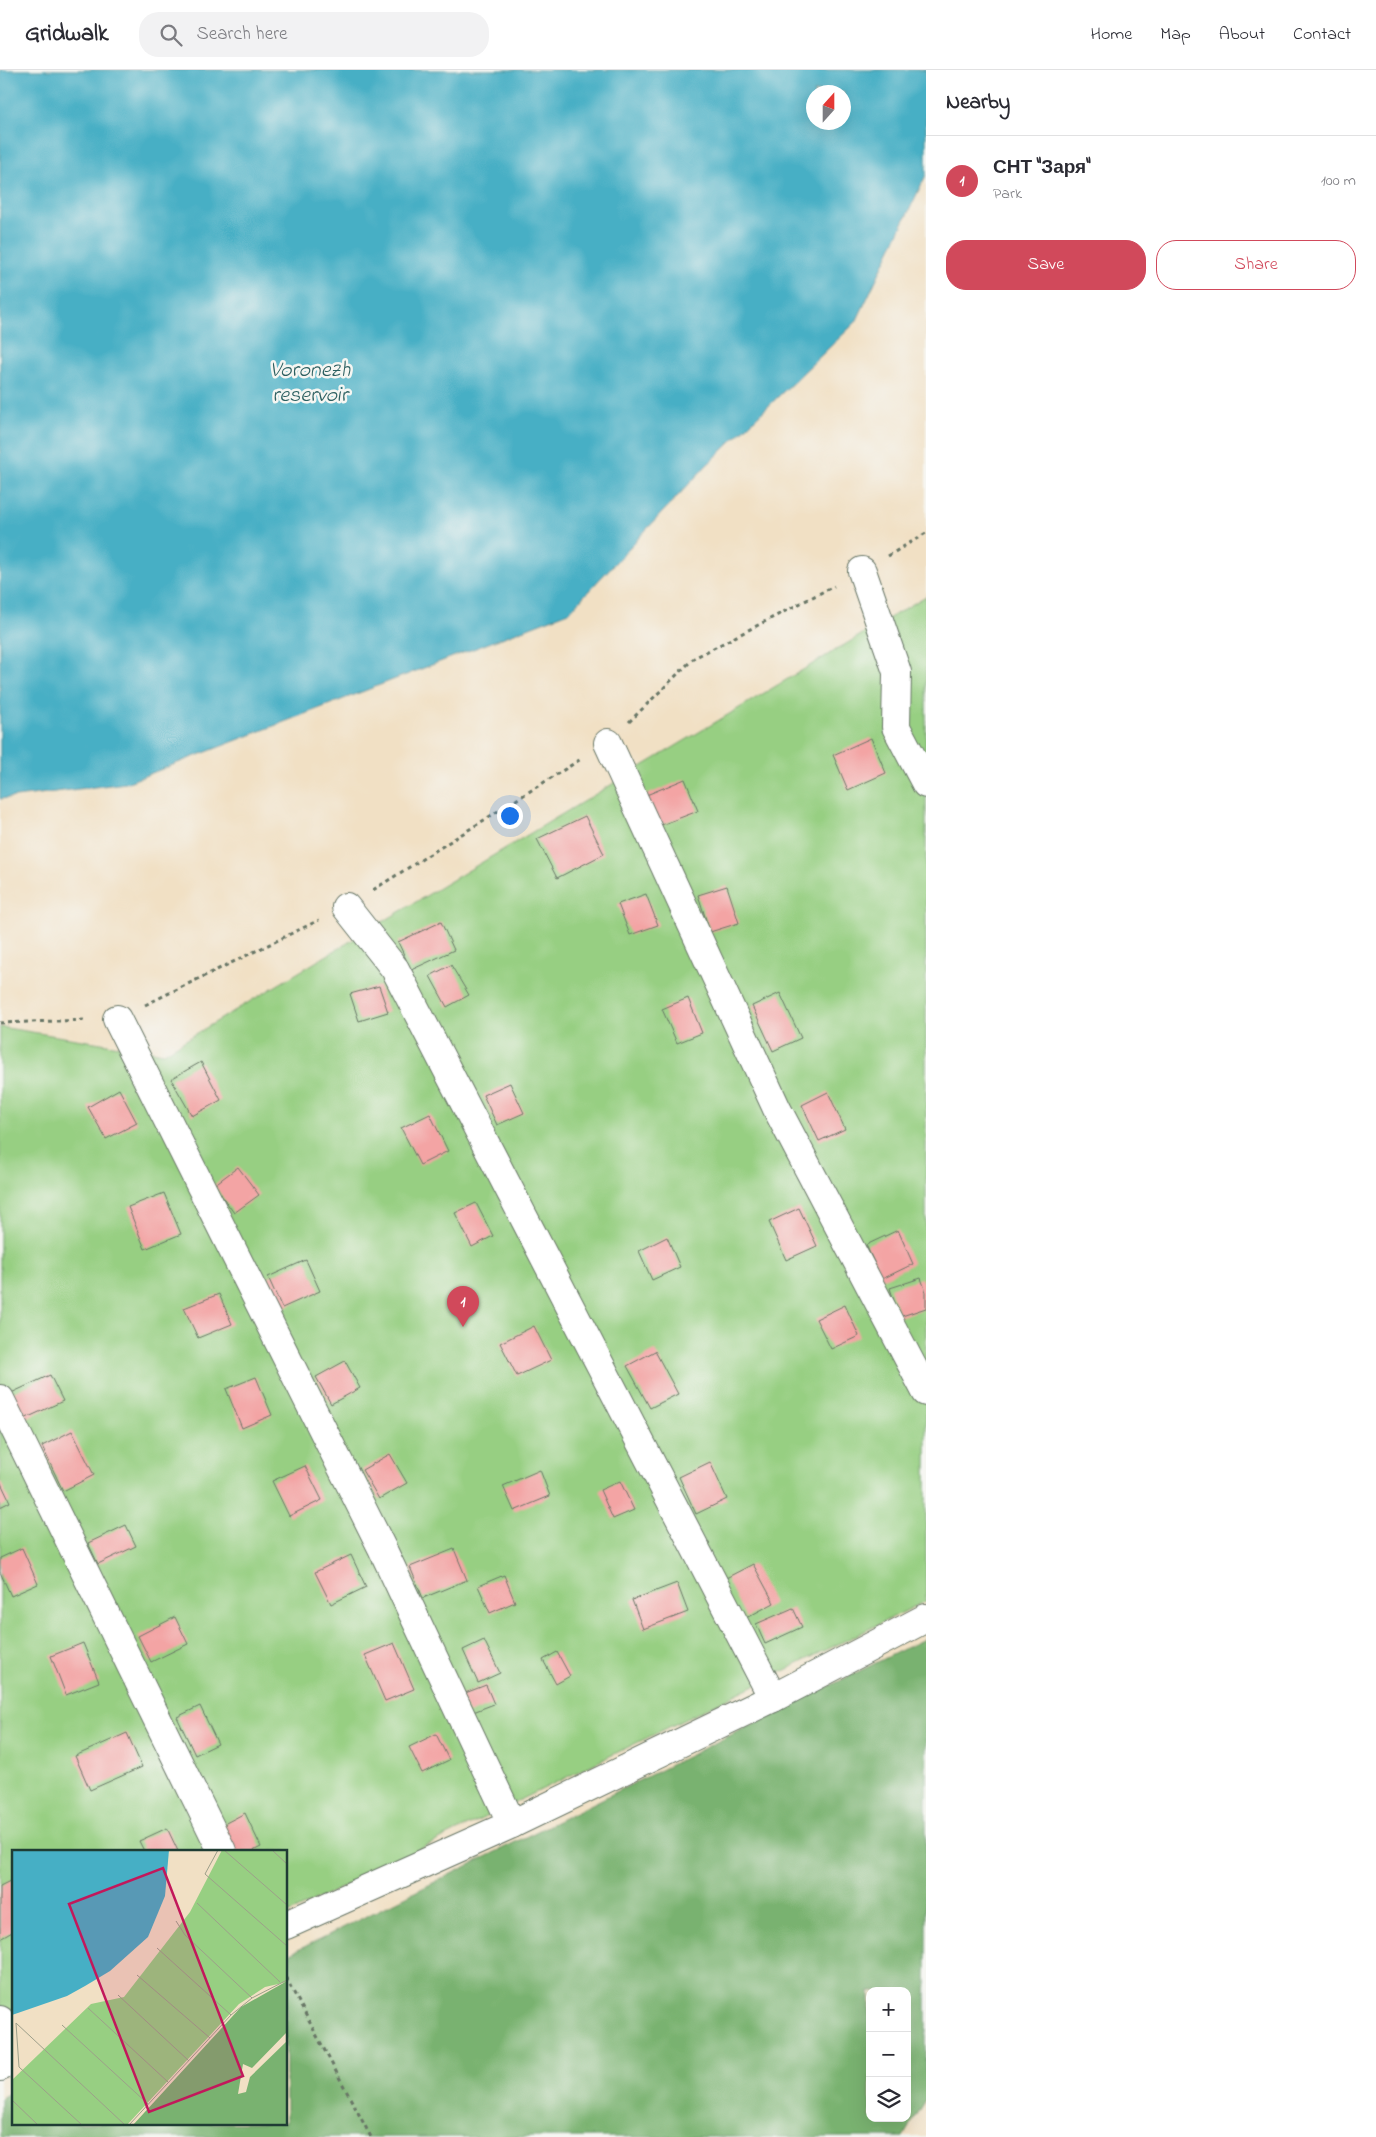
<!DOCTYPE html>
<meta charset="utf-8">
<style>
body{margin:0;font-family:"Indie Flower",sans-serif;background:#f2f2f3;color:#2b2b33}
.controls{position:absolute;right:15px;bottom:15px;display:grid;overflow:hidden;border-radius:10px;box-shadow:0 5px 20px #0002}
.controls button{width:45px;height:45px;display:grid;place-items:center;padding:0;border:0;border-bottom:1px solid #e1e1e2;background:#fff;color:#2b2b33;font:25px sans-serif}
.compass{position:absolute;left:806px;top:15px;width:45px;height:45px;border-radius:50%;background:#fff;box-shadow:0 5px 20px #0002;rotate:21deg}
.you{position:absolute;left:509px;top:745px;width:18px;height:18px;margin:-12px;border:4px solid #fff;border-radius:50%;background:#1a73e8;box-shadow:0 0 0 8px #1a73e833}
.badge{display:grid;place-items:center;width:32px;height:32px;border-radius:50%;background:#d1495b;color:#fff;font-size:16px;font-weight:700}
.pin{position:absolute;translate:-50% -41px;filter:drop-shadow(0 1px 2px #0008)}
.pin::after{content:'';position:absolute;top:26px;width:18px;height:15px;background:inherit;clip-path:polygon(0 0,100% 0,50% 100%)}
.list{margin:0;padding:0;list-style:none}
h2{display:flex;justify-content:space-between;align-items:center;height:65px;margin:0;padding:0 20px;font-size:21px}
h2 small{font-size:16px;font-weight:400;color:#7c7c81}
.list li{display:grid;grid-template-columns:32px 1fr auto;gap:15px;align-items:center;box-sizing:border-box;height:90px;padding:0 20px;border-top:1px solid #e1e1e2}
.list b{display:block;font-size:19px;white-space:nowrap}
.list p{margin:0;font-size:16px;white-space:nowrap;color:#7c7c81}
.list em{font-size:16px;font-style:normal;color:#7c7c81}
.actions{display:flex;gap:10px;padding:15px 20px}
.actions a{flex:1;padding:11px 0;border:1px solid #d1495b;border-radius:20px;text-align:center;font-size:18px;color:#d1495b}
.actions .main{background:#d1495b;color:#fff}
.icon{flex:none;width:28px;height:28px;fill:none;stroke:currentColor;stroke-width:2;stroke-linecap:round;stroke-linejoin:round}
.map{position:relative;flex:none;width:926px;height:2067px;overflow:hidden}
header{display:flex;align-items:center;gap:30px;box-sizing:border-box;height:70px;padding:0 25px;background:#fff;border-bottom:1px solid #e1e1e2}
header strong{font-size:24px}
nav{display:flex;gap:28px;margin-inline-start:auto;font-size:18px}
.search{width:350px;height:45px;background:#f2f2f3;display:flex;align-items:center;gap:12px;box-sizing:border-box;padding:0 18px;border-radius:20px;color:#7c7c81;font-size:19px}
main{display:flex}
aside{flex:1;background:#fff}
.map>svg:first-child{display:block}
.green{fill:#97cf82;stroke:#5b865b}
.forest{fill:#79b270;stroke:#4c7852;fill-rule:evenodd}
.water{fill:#46afc5;stroke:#32767c;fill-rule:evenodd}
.building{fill:#f3a4a4}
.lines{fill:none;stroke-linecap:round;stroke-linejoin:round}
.minor-casing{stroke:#687666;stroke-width:30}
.path{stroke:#687666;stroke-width:3;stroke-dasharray:4 4;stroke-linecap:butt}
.minor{stroke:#fff;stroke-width:28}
.labels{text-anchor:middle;stroke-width:5;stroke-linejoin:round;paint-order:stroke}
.water-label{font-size:22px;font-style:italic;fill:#2b5f60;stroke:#f6f6f2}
.inset-road{fill:none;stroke:#9d9f8a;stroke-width:1}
.view{fill:#c2185b;fill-opacity:0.15;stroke:#c2185b;stroke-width:2.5}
.inset-edge{fill:none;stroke:#1f3d34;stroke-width:2.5}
</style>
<header>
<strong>Gridwalk</strong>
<div class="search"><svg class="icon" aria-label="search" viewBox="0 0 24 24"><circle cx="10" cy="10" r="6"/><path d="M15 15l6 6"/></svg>Search here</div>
<nav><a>Home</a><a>Map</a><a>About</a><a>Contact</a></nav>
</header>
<main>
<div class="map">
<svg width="926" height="2067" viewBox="0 0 926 2067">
<rect width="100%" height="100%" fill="#f6f6f2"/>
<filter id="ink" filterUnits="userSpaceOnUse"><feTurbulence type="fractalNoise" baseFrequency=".02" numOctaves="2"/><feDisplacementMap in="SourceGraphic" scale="10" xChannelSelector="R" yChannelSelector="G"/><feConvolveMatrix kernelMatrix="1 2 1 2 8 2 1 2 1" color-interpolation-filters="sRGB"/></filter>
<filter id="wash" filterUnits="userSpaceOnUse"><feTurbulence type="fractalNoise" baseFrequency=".0096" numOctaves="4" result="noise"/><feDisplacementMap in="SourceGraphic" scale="20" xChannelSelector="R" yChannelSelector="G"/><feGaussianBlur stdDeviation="1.12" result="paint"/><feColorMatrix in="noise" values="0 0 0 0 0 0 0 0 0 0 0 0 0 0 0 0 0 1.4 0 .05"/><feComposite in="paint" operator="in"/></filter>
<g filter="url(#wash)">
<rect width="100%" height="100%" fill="#f1e0c4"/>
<polygon class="green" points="926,526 926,1531 286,1845 286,1781 14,1781 14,1978 0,1985 0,957 164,983"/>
<path class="forest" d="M 926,1568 L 926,2028 L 903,2067 L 0,2067 L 0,2028 L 14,2021 L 14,2053 L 286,2053 L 286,1886 ZM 870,1921 L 907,1921 L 907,2048 L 870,2048 Z"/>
<path class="water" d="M 0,0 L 926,0 L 926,105 L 856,252 L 706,396 L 569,542 L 126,713 L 0,729 ZM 814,22 L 844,22 L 844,52 L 814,52 Z"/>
<g id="blocks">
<g class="building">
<polygon points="871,668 886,703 848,720 833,685"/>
<polygon points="685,709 698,741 656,757 644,726"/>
<polygon points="585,746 604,784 557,808 537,769"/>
<polygon points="727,816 739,853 710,862 698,825"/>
<polygon points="646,824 658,855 630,865 618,834"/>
<polygon points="441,852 454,880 411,900 398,872"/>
<polygon points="451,895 469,925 447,937 430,906"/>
<polygon points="379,916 388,942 359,951 350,924"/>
<polygon points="780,923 801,968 773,981 752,936"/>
<polygon points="688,928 702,963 677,973 662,939"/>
<polygon points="201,992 221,1030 192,1046 171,1009"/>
<polygon points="510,1013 524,1043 497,1055 483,1025"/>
<polygon points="119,1019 137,1053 106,1069 88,1037"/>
<polygon points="828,1022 845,1059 819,1071 802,1035"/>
<polygon points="430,1044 448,1081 420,1095 401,1058"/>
<polygon points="238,1097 259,1125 234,1143 214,1115"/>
<polygon points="164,1123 181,1164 145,1179 128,1137"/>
<polygon points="476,1133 493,1166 472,1177 455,1143"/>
<polygon points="799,1138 817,1176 786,1190 769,1152"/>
<polygon points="898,1160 913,1194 882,1209 866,1175"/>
<polygon points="667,1167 680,1197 652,1210 639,1181"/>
<polygon points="306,1190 320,1221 282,1238 268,1207"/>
<polygon points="921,1208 926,1222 926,1238 899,1247 890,1218"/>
<polygon points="219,1224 232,1254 198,1268 184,1238"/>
<polygon points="845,1235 859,1266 831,1279 816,1249"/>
<polygon points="534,1256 551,1290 517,1306 500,1273"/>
<polygon points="655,1281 678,1324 650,1338 627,1296"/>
<polygon points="345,1291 360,1318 331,1334 316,1307"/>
<polygon points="50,1305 63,1331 22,1350 9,1324"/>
<polygon points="256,1307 272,1345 242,1358 226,1319"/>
<polygon points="72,1361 94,1405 63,1421 42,1376"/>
<polygon points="390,1384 407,1413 379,1429 362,1400"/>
<polygon points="710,1392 727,1429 696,1444 679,1407"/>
<polygon points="305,1396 322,1430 289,1446 272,1411"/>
<polygon points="540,1400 550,1426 514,1441 503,1416"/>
<polygon points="0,1411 10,1432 0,1437"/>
<polygon points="620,1411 634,1440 613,1449 600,1420"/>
<polygon points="126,1455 136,1476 98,1494 88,1473"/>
<polygon points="22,1478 38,1514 11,1526 0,1502 0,1488"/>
<polygon points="454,1479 467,1510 423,1528 410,1497"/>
<polygon points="351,1485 366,1517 331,1534 315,1502"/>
<polygon points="753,1494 774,1533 746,1548 726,1508"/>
<polygon points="504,1505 515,1532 490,1543 478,1516"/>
<polygon points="677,1513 688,1542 643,1559 632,1530"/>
<polygon points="793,1538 802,1557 765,1574 756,1554"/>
<polygon points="175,1547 188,1574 151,1592 138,1566"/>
<polygon points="484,1570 500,1603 478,1613 463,1580"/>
<polygon points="83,1573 99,1612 66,1625 51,1586"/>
<polygon points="394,1573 414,1619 385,1631 365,1585"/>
<polygon points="557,1582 570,1606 556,1614 543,1590"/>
<polygon points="486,1615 494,1634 468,1644 460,1625"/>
<polygon points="200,1636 218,1674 195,1685 177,1647"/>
<polygon points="127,1663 142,1697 90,1720 75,1686"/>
<polygon points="436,1664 449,1690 422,1703 409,1677"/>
<polygon points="245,1743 261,1777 253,1781 235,1781 222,1755"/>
<polygon points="167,1758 178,1781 144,1781 139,1771"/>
<polygon points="14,1809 14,1861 0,1869 0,1816"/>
</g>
</g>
</g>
<g filter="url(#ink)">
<use href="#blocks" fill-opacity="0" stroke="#687666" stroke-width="1"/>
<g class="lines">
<g class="minor-casing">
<g id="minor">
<polyline points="862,501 897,602 896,657 926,714"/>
<polyline points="608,673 777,1039 926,1322"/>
<polyline points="346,837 395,899 773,1628"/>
<polyline points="117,949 382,1478 512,1754"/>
<polyline points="0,1329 222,1781"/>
<polyline points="286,1855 512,1754 773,1628 926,1548"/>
<polyline points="0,1950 14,1978"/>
<polyline points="0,1997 14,1990"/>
</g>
</g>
<g class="path">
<polyline points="888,486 926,463"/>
<polyline points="629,652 694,588 834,516"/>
<polyline points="373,820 581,689"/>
<polyline points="145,935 319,850"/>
<polyline points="0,953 87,950"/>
<polyline points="286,1908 371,2067"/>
</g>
<use href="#minor" class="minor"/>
</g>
</g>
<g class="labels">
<g class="water-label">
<text x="310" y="306">Voronezh<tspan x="310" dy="25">reservoir</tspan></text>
</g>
</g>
<g transform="translate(12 1780)">
<rect width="275" height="275" fill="#f1e0c4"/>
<path d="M 210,0 L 275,0 L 275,132 L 253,137 L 227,154 L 115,275 L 0,275 L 0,230 L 79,154 L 112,147 L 178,62 Z" fill="#97cf82"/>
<path d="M 275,131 L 275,182 L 240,218 L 231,214 L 226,244 L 234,242 L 238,227 L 275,191 L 275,275 L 121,275 L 229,157 Z" fill="#79b270"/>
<path d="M 0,0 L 157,0 L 153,46 L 136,87 L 98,121 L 73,136 L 55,146 L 0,165 Z" fill="#46afc5"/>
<path class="inset-road" d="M 206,0 L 193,24 L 275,96M 212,0 L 275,55M 260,0 L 275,14M 185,53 L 268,132M 164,71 L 173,85 L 240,148M 145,98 L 219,165M 125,125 L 198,188M 106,145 L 177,211M 76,158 L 156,232M 4,173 L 113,275M 4,173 L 7,217 L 70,275M 50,175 L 136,254M 0,250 L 26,275M 117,275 L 219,165 L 240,148 L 275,130"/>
<path class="view" d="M 151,18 L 231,226 L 137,262 L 57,54 Z"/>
<rect width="275" height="275" class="inset-edge"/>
</g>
</svg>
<div class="controls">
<button>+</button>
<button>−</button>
<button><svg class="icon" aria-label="layers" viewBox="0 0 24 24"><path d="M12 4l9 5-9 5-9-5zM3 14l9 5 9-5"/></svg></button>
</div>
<svg class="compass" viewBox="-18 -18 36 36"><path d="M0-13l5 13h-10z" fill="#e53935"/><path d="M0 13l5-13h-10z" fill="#7c7c81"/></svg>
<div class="you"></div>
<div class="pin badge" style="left:463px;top:1257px">1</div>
</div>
<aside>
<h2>Nearby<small></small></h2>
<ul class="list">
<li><span class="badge">1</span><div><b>СНТ &quot;Заря&quot;</b><p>Park</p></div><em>100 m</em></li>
</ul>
<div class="actions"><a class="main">Save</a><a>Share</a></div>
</aside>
</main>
